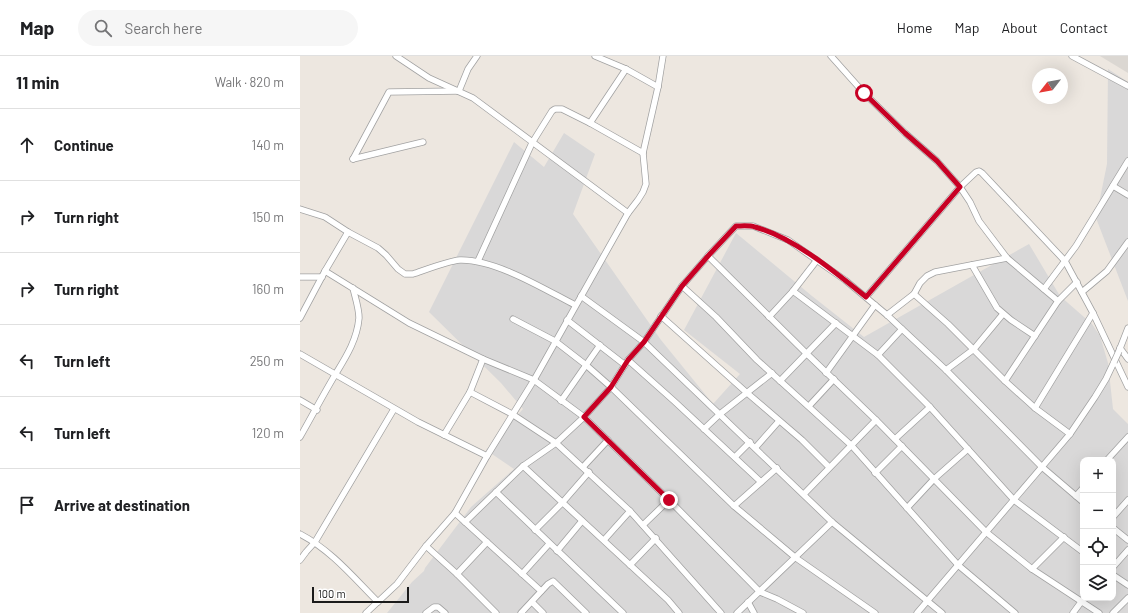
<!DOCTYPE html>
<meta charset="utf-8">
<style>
body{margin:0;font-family:Barlow,sans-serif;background:#f6f6f6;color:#202124}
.controls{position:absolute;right:12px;bottom:12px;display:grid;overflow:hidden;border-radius:8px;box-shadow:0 4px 16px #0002}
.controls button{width:36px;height:36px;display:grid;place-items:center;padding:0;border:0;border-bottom:1px solid #e0e0e0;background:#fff;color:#202124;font:20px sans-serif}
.compass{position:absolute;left:732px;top:12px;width:36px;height:36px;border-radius:50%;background:#fff;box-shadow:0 4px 16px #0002;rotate:239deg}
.scale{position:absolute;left:12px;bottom:10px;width:97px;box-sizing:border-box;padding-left:4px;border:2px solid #1b1b1b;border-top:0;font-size:11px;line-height:14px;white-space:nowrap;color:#1b1b1b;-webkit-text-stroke:3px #fff;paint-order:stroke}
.stop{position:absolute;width:12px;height:12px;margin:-9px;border:3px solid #c70024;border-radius:50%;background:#fff}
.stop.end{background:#c70024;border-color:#fff;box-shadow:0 1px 4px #0008}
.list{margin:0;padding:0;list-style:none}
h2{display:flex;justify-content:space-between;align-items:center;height:52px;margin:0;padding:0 16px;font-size:17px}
h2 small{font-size:13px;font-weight:400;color:#757577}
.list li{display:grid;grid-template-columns:26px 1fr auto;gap:12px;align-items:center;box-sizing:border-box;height:72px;padding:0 16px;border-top:1px solid #e0e0e0}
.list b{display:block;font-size:15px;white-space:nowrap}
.list em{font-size:13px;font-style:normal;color:#757577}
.icon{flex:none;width:22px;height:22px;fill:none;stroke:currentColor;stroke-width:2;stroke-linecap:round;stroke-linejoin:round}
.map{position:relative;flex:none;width:828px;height:557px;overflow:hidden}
header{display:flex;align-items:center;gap:24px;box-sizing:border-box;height:56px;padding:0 20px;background:#fff;border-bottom:1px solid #e0e0e0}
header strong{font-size:19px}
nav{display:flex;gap:22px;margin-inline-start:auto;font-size:14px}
.search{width:280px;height:36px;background:#f6f6f6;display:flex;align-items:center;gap:10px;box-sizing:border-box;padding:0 14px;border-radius:22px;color:#757577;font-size:15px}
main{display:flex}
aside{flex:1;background:#fff}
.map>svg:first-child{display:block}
.residential{fill:#d9d8d8;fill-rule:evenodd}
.airport{fill:#dbd7d2}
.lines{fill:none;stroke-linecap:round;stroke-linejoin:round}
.minor-casing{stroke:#a2a2a2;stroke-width:7}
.minor{stroke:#fff;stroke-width:5.5}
.minor-bridge-casing{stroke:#a2a2a2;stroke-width:7;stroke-linecap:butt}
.minor-bridge{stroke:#fff;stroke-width:5.5}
.route{stroke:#c70024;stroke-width:5}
</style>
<header>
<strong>Map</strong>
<div class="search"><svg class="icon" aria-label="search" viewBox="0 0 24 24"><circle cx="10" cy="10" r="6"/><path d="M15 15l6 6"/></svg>Search here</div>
<nav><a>Home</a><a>Map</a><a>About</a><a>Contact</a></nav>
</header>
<main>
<aside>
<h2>11 min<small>Walk · 820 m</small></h2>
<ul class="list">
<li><svg class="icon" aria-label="ahead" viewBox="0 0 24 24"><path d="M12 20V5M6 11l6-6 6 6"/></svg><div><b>Continue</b></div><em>140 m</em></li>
<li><svg class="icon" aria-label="right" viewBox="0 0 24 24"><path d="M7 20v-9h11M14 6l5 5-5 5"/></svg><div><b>Turn right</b></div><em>150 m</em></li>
<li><svg class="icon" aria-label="right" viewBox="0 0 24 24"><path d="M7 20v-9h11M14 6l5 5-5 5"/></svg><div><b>Turn right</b></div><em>160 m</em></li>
<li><svg class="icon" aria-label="left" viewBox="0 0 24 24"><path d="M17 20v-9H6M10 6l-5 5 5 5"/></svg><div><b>Turn left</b></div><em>250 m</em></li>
<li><svg class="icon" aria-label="left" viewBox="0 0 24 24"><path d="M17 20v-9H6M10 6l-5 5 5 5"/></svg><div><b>Turn left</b></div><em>120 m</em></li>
<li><svg class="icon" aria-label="arrive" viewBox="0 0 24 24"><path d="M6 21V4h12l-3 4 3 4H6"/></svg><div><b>Arrive at destination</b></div></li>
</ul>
</aside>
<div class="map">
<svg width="828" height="557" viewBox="0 0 828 557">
<rect width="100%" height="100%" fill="#ede7e0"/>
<g class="residential">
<polygon points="808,13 828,26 828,245 796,162 807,108"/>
<path d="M 264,77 L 295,98 L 273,158 L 361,284 L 413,348 L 440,318 L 384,274 L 436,177 L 512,240 L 564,281 L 729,188 L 760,240 L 792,268 L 800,280 L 808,307 L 813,353 L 828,368 L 828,557 L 87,557 L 112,526 L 124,515 L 125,512 L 171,451 L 214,413 L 186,394 L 223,353 L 201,327 L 129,256 L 214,86 L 244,111 ZM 783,404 L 813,404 L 813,542 L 783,542 Z"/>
</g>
<polygon class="airport" points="800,0 828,0 828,17"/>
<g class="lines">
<g class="minor-casing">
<g id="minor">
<polyline points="96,0 129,22 173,42 328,157"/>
<polyline points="295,0 326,13 358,31"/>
<polyline points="531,0 564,37 605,77 637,105 660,131 670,146 679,165 707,202 758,245"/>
<polyline points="772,0 828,30"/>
<polyline points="290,67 326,13"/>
<polyline points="53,103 89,36 159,35 168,13 177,0"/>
<polyline points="53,103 123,86"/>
<polyline points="813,130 828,139"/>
<path d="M 0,153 L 25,161 L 48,176 L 78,192 L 86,199 L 98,213 L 105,218 L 113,218 C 125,214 148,205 160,204 C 195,203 244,233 275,249"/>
<polyline points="408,200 507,298 576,364 686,476 732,513 799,557"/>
<polyline points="178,205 232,87 252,55 255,53 262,53 290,67 343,97"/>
<polyline points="672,209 697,252 711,264 735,280"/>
<polyline points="25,215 109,267 183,303 234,324 284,361 369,444 460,536 477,543 503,557"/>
<polyline points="0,221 22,221"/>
<polyline points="382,230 416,261 457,304 552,390 658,509 715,557"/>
<polyline points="744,233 776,190 828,105"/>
<polyline points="493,235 517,204"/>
<polyline points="782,236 807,215 828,186"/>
<polyline points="614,238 648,268 705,325 735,352 770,378"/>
<polyline points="281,240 344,286 532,466 642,557"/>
<polyline points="566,241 660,131 676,116 679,115 682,117 765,205 793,257 828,331"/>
<polyline points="587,259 614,238 620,227 627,220 635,216 707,202"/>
<polyline points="361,260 446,336 502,384 529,411"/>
<polyline points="469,261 493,235 578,299 630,351 714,444 783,496"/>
<polyline points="0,262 25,215 48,176"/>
<polyline points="213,263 255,285 286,309 311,331 434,450 496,502 575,557"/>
<polyline points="267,264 325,309"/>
<polyline points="820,292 828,303"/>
<polyline points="819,295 828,272"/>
<polyline points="0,298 118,366 187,400"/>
<polyline points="578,299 602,273"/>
<polyline points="328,304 374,345 461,426"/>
<polyline points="646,314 674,293 703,258"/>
<polyline points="526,317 575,249"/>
<polyline points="480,325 536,267"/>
<polyline points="705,325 758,245 777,226"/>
<polyline points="170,336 183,303"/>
<polyline points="0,344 17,354"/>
<polyline points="261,345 300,289"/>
<polyline points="509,350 534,323"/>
<polyline points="735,352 793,257"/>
<polyline points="404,373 420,358 472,317"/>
<polyline points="144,379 170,336 212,358 256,387 330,455 421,557"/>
<path d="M 0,381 C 12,360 23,339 35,319 C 46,301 57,284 59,262 C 59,252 55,241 53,232"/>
<polyline points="595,383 630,351"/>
<polyline points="456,391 479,365"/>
<polyline points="435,401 450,386"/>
<polyline points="807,404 828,381"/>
<polyline points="223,410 368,544 379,557"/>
<polyline points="283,411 308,384"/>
<polyline points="575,417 602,390"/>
<polyline points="196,436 323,557"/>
<polyline points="504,438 576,364"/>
<polyline points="776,440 783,432"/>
<polyline points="434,450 477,412"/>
<polyline points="607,452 634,423 668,393"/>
<polyline points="155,457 241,535"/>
<polyline points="813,461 828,444"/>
<polyline points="165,466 223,410 256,387 284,361 311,331 328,304 344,286 382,230 408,200 436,170 453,170 488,184 545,224 587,259 646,314 742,411 783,446"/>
<polyline points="343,469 369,444"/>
<polyline points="813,472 828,484"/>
<polyline points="235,474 262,447 289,416"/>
<path d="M 0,478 C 31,494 54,522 78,546"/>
<polyline points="304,484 330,455"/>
<polyline points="126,490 157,518 196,557"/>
<polyline points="257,495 282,465"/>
<polyline points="0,504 6,496 15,486 94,353"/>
<polyline points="330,509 356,482"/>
<polyline points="813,511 828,494"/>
<polyline points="732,513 764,481"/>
<polyline points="157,518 187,486"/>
<polyline points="222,518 249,488"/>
<polyline points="813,519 828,529"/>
<polyline points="232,546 243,557"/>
<polyline points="448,546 454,557"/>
<polyline points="66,557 97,528 126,490 155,457 187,400 234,324 328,157 338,144 343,136 346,128 343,97 358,31 363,0"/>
<polyline points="126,557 134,551 138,551 145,557"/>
<polyline points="221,557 248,528 253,525 286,557"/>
<polyline points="437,557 532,466"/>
<polyline points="617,557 770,378 795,341 806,323 814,306"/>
<polyline points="773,557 784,542"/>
<polyline points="813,557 828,542"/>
</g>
</g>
<use href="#minor" class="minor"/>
<g class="minor-bridge-casing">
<polyline id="minor-bridge" points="814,306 819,295"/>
</g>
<use href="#minor-bridge" class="minor-bridge"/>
</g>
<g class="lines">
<path class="route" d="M 369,444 L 284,361 L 311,331 L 328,304 L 344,286 L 382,230 L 408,200 L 436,170 C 442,170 449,169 455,171 C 493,181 535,216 566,241 L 660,131 L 637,105 L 605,77 L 564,37"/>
</g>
</svg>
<div class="controls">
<button>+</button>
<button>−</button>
<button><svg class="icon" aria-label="locate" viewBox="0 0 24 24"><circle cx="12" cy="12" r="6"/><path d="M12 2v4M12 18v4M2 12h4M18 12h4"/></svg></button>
<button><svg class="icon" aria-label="layers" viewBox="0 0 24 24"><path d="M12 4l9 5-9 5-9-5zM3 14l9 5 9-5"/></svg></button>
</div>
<svg class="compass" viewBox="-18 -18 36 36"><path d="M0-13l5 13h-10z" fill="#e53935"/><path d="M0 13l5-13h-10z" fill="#757577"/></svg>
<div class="scale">100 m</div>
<div class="stop" style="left:564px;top:37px"></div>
<div class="stop end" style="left:369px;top:444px"></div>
</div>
</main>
